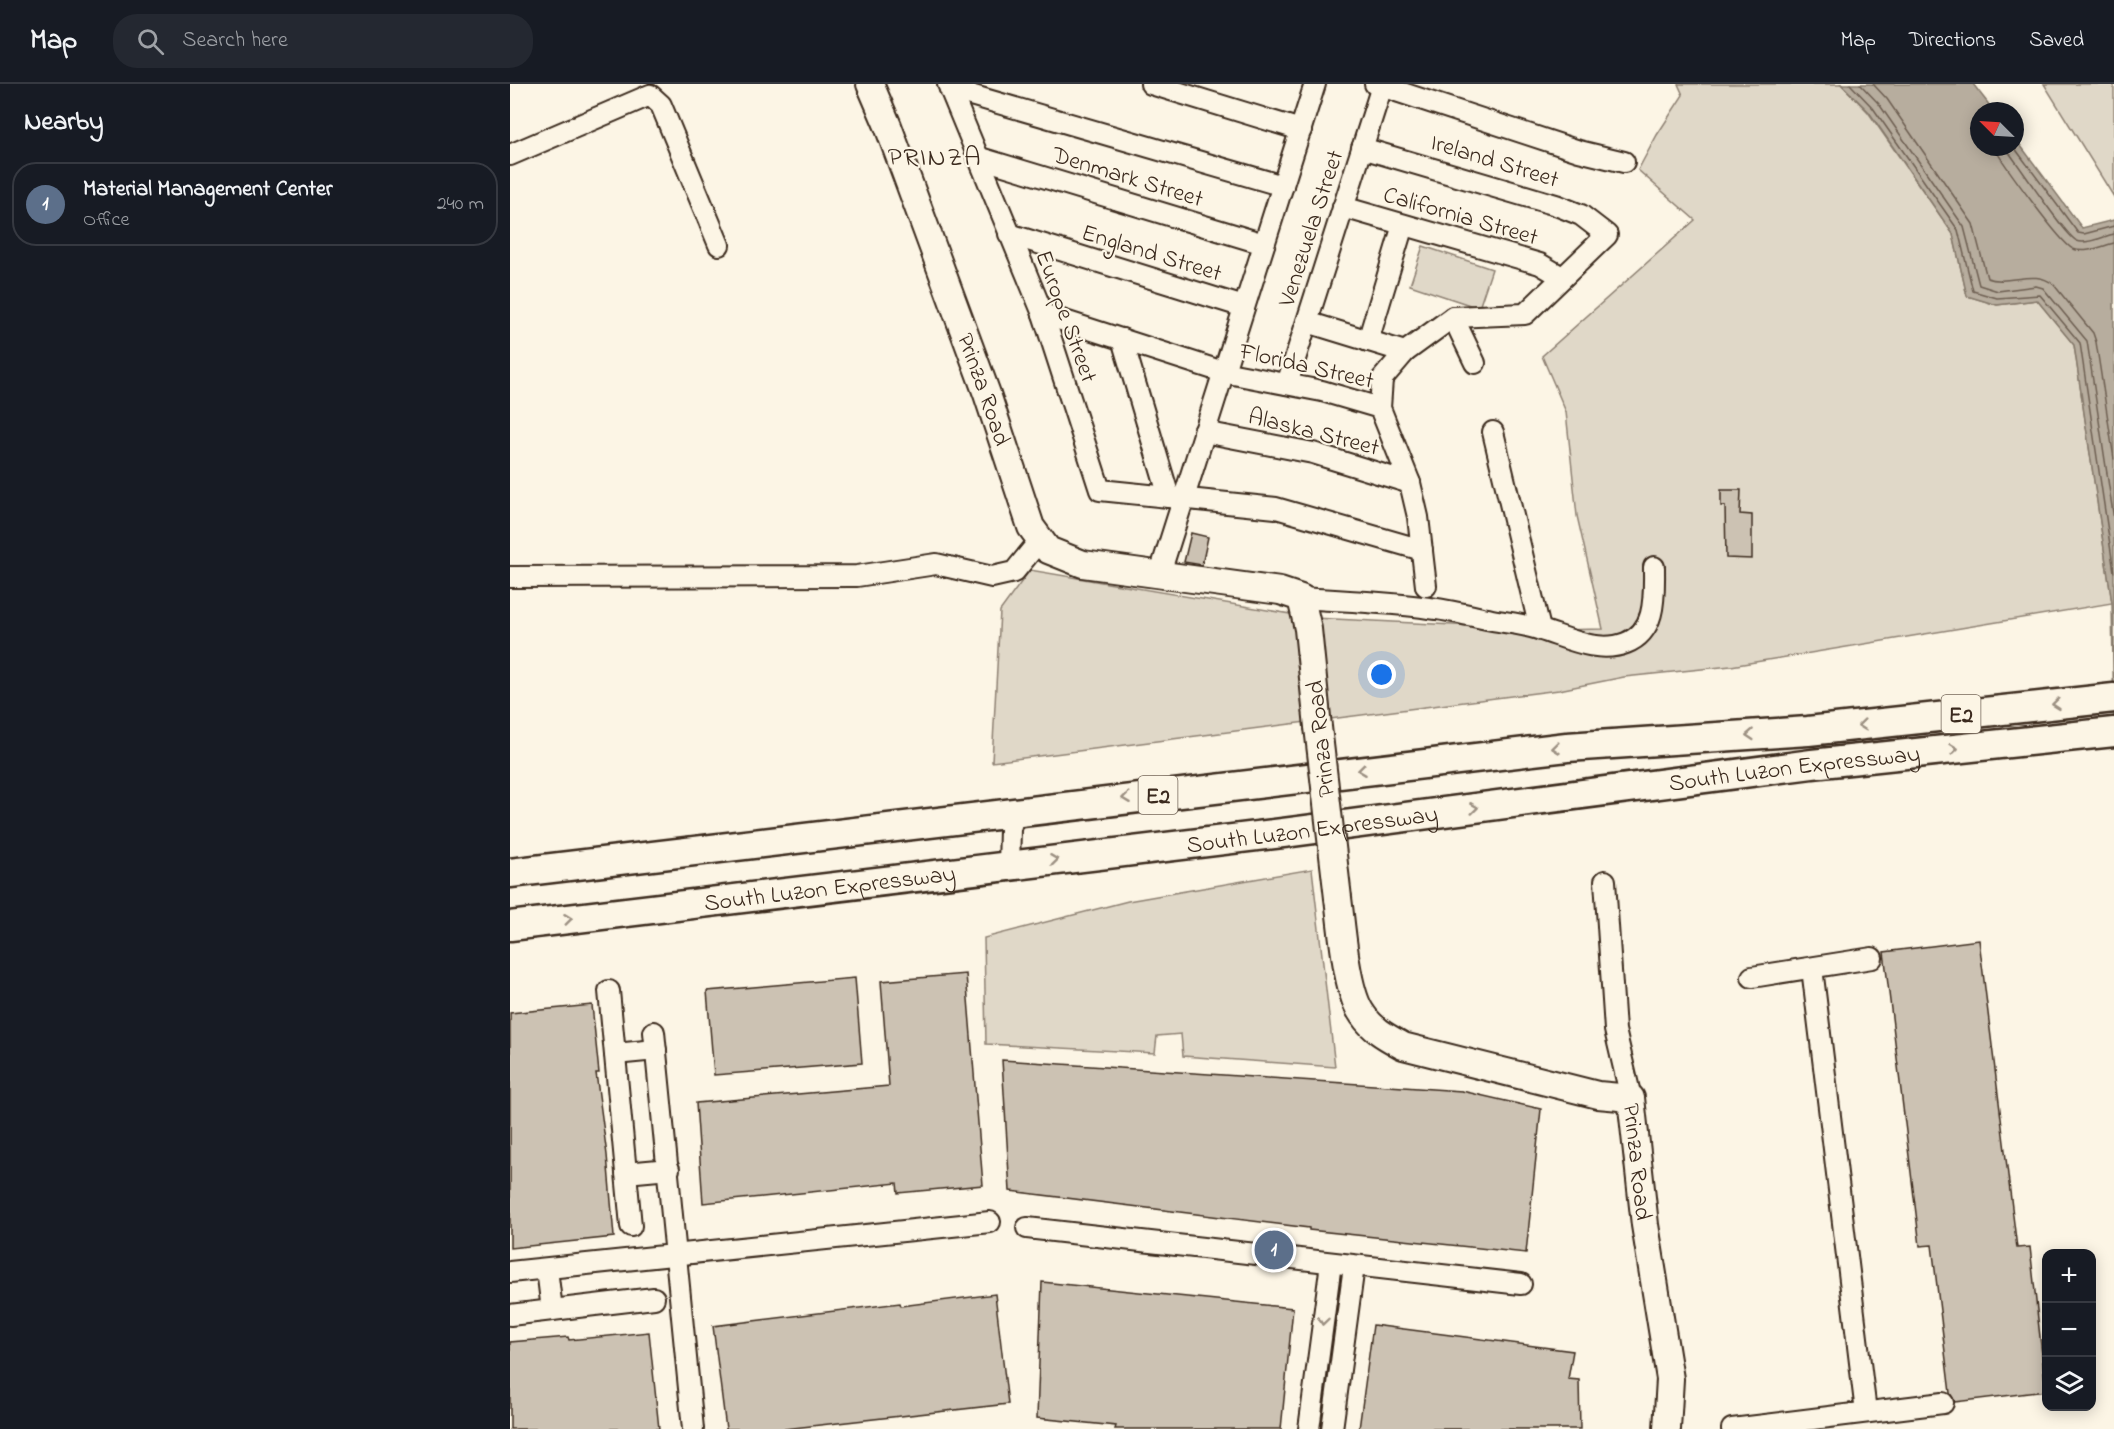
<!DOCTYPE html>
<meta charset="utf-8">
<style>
body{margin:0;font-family:"Indie Flower",sans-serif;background:#242831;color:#f1f3f6}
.controls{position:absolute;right:18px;bottom:18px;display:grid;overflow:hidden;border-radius:12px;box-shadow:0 3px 15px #0003}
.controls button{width:54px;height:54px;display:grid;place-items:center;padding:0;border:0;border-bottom:2px solid #363941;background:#171b24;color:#f1f3f6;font:30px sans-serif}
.compass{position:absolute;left:1460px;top:18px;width:54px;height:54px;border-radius:50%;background:#171b24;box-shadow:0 3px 15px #0003;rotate:294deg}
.you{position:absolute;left:872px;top:591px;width:21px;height:21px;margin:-15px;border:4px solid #fff;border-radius:50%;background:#1a73e8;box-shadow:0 0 0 9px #1a73e833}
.badge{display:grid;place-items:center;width:39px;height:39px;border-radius:50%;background:#d1495b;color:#fff;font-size:20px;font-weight:700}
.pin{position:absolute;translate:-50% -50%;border:3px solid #fff;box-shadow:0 2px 6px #0006}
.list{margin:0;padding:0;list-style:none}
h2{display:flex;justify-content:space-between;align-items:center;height:78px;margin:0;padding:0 24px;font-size:26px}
h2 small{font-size:20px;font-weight:400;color:#9ea1a6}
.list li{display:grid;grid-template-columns:39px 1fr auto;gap:18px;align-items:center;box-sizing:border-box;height:84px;margin:0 12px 12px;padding:0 12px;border:2px solid #363941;border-radius:24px}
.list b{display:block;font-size:22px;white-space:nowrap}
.list p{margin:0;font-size:20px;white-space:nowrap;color:#9ea1a6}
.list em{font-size:20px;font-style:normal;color:#9ea1a6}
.icon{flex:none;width:33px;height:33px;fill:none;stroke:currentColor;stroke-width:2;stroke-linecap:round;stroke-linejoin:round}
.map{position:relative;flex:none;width:1604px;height:1345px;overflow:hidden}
header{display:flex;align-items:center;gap:36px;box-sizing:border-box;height:84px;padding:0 30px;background:#171b24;border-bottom:2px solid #363941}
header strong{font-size:28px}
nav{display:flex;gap:33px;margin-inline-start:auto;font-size:21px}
.search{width:420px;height:54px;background:#242831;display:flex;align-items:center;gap:15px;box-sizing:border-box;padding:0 21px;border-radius:24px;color:#9ea1a6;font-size:22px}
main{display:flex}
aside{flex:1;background:#171b24}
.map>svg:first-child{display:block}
.green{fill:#e0d8c8;stroke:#8e8173;stroke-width:1.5}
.water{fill:#b7ad9e;stroke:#85796b;stroke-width:1.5}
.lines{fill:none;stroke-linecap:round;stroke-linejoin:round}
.shore{stroke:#6d5e51;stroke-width:1.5}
.building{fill:#ccc2b3;stroke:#3b2a1e;stroke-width:1.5}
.minor-casing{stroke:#3b2a1e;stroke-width:24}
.major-casing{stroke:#3b2a1e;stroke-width:30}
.highway-casing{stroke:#3b2a1e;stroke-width:33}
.minor{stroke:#fcf5e5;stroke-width:20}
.major{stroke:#fcf5e5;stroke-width:26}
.highway{stroke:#fcf5e5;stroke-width:28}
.major-bridge-casing{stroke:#3b2a1e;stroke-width:30;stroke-linecap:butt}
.major-bridge{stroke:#fcf5e5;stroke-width:26}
.oneway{stroke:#9c9082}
.labels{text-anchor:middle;stroke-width:4.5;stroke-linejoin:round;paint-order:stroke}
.shield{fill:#fcf5e5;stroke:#75675a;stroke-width:1.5}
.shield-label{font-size:22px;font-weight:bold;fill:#3b2a1e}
.street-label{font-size:24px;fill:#3b2a1e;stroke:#fcf5e5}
.quarter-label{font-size:27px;letter-spacing:1.5px;fill:#3b2a1e;stroke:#fcf5e5}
</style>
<header>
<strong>Map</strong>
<div class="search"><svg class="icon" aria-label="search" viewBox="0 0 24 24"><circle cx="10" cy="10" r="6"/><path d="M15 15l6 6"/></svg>Search here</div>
<nav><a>Map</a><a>Directions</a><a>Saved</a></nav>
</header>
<main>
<aside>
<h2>Nearby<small></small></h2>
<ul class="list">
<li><span class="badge" style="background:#5c6f8a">1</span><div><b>Material Management Center</b><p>Office</p></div><em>240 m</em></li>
</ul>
</aside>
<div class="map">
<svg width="1604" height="1345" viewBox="0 0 1604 1345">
<rect width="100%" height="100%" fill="#fcf5e5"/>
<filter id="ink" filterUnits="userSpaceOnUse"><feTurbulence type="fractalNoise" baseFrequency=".0167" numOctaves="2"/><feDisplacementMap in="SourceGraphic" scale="12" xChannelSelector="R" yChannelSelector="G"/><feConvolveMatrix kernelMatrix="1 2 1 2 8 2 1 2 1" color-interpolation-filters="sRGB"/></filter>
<g filter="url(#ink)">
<g class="green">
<polygon points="1168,0 1331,0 1358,28 1443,150 1457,212 1487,221 1527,216 1564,261 1602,519 1221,582 1114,593 1049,606 482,678 490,527 520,486 804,534 1043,546 1093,545 1067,432 1056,328 1032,272 1185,136 1128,86 1147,51 1173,11"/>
<polygon points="1534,0 1604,0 1604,113"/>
<polygon points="913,162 982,185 969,224 900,201"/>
<polygon points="802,785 825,983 673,972 671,950 647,952 645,969 476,960 474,854 618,817"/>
</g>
<polygon class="water" points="1331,0 1463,0 1484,27 1469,27 1469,63 1505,63 1505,54 1572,144 1604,136 1604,642 1602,519 1564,261 1527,216 1487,221 1457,212 1443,150 1359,28"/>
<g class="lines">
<g class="shore">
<polyline points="1340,0 1363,24 1448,146 1463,207 1487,214 1530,211 1570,259 1604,488"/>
<polyline points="1350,0 1369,20 1454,143 1469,201 1488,207 1526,202 1533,204 1577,257 1604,436"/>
<path d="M 1363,0 L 1377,15 L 1463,140 L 1477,194 C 1499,202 1525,184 1544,201 L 1583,249 L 1586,258 L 1604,375"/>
<path d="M 1484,63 C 1492,78 1551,160 1563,165 C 1576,170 1592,162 1604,159"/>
<path d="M 1495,63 C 1507,78 1555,152 1567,157 C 1577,161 1594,152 1604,150"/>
<polyline points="1504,63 1568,149 1574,150 1604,142"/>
</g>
</g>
<g class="building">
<polygon points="1211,406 1231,406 1230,430 1242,431 1242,475 1216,474 1215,422 1211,422"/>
<polygon points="681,449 698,453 692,481 674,478"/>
<polygon points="1469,856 1507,1164 1520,1163 1536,1307 1445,1318 1440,1309 1422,1161 1410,1162 1374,868"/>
<polygon points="456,890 473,1101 388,1109 387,1099 193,1119 186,1019 379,1002 371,897"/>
<polygon points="345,894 352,979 204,991 197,907"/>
<polygon points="82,921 89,989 86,989 97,1071 104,1153 0,1164 0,929"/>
<polygon points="492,976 952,1007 1031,1025 1016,1169 799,1146 799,1144 500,1107"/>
<polygon points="532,1198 783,1224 771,1345 605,1345 606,1342 527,1334"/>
<polygon points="485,1210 498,1320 274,1345 216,1345 203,1242 390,1219 391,1222"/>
<polygon points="863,1241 1063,1267 1058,1295 1069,1296 1070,1345 849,1345"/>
<polygon points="139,1248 149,1345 0,1345 0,1258 58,1253 59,1256"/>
</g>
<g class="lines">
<g class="minor-casing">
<g id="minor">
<polyline points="438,0 533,230 590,406 766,424 912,466"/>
<polyline points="641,0 791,46"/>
<polyline points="865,0 1069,67 1114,78"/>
<polyline points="440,5 773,102"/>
<polyline points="852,64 1046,121 1071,131 1097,151 1015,230 943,233 895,268 872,295 870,324 900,399 908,433 916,502"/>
<polyline points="0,71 140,11 151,21 209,161"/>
<polyline points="467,73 754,160"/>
<polyline points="833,123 1030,180 1052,193"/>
<polyline points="499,150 734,223"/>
<polyline points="533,230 713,288 812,307 870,324"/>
<polyline points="943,233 965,279"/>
<polyline points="797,238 895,268"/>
<polyline points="612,255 659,413"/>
<polyline points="858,257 893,141"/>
<polyline points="777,300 872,2"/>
<polyline points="694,348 803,369 900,399"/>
<polyline points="983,348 1030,545"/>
<polyline points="650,489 805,0"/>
<polyline points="0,493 347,492 426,480 482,493 504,488 530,456"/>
<path d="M 791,514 C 833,517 877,518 919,524 C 940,526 961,532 982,536 C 998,539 1016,540 1031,546 C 1057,554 1088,570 1116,559 C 1147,547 1144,511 1144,483"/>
<polyline points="499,782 500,745 505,728"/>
<polyline points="1095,797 1105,946 1121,1014"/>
<polyline points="1302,884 1356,1328"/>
<polyline points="1242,893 1362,874"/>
<polyline points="99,907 121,1142"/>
<polyline points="144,948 183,1345"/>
<polyline points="105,970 146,966"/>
<polyline points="116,1089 159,1085"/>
<polyline points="517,1144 1011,1200"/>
<polyline points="37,1185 42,1226"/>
<polyline points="0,1188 480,1138"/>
<polyline points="0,1231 144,1214"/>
<polyline points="799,1345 821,1179"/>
<polyline points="822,1345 844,1182"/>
<polyline points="1222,1345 1433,1319"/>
</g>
</g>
<g class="major-casing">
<g id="major">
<path id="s1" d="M 360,0 L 378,42 L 477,310 L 521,443 L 538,466 L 573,480 L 770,507 L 791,514 L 798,545 L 808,643"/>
<path id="s2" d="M 828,814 C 832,843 836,909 853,931 C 863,946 877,953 893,962 L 1088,1011 L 1121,1014 L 1135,1141 L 1160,1295 L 1157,1345"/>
</g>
</g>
<g class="highway-casing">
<g id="highway">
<polyline points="0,789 1057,663 1298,647 1604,614"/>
<path id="s3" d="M 0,842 L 781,748 L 1302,680 L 1604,648"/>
</g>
</g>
<use href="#minor" class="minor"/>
<use href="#major" class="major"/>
<use href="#highway" class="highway"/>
<g class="major-bridge-casing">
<polyline id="major-bridge" points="808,643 828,814"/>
</g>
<use href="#major-bridge" class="major-bridge"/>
</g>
<defs><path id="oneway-chevron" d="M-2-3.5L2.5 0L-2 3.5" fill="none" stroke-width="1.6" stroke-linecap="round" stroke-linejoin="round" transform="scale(1.5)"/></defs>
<g class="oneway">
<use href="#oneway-chevron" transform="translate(1546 620) rotate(174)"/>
<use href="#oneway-chevron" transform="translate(1352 641) rotate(174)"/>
<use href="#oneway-chevron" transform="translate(1240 651) rotate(176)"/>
<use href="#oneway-chevron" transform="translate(1046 664) rotate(174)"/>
<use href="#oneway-chevron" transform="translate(1444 665) rotate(-6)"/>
<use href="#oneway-chevron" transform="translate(852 686) rotate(173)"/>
<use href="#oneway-chevron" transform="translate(616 714) rotate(173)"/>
<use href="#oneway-chevron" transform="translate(964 724) rotate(-7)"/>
<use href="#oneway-chevron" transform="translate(544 776) rotate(-7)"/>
<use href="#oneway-chevron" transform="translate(58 835) rotate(-7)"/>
<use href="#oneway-chevron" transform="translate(813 1237) rotate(98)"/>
</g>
</g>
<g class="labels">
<g class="shield">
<rect x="1431.5" y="611" width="39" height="38" rx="4.5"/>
<rect x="628.5" y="692" width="39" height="38" rx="4.5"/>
</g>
<g class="shield-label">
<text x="1451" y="638">E2</text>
<text x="648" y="719">E2</text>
</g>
<g class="street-label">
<text transform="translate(985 76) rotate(17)" y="8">Ireland Street</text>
<text transform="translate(618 92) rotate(17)" y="8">Denmark Street</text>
<text transform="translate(951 131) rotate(16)" y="8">California Street</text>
<text transform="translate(800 144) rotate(-72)" y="8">Venezuela Street</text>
<text transform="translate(642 168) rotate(17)" y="8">England Street</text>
<text transform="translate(557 232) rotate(70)" y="8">Europe Street</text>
<text transform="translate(797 281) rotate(13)" y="8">Florida Street</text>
<text dy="8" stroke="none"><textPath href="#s1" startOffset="326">Prinza Road</textPath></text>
<text transform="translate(804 347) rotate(14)" y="8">Alaska Street</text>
<text transform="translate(810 655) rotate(-96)" y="8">Prinza Road</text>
<text dy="8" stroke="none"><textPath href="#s3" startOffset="1294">South Luzon Expressway</textPath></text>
<text dy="8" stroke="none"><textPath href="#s3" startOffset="808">South Luzon Expressway</textPath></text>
<text dy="8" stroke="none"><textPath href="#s3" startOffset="322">South Luzon Expressway</textPath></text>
<text dy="8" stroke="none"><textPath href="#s2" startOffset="470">Prinza Road</textPath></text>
</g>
<g class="quarter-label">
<text x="425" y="81">PRINZA</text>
</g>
</g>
</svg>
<div class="controls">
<button>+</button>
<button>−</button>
<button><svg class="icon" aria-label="layers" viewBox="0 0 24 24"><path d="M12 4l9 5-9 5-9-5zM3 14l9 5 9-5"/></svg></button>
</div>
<svg class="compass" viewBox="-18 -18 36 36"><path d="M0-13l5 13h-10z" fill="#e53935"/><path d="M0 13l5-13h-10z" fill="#9ea1a6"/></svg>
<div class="you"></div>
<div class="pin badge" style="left:764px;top:1166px;background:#5c6f8a">1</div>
</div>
</main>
